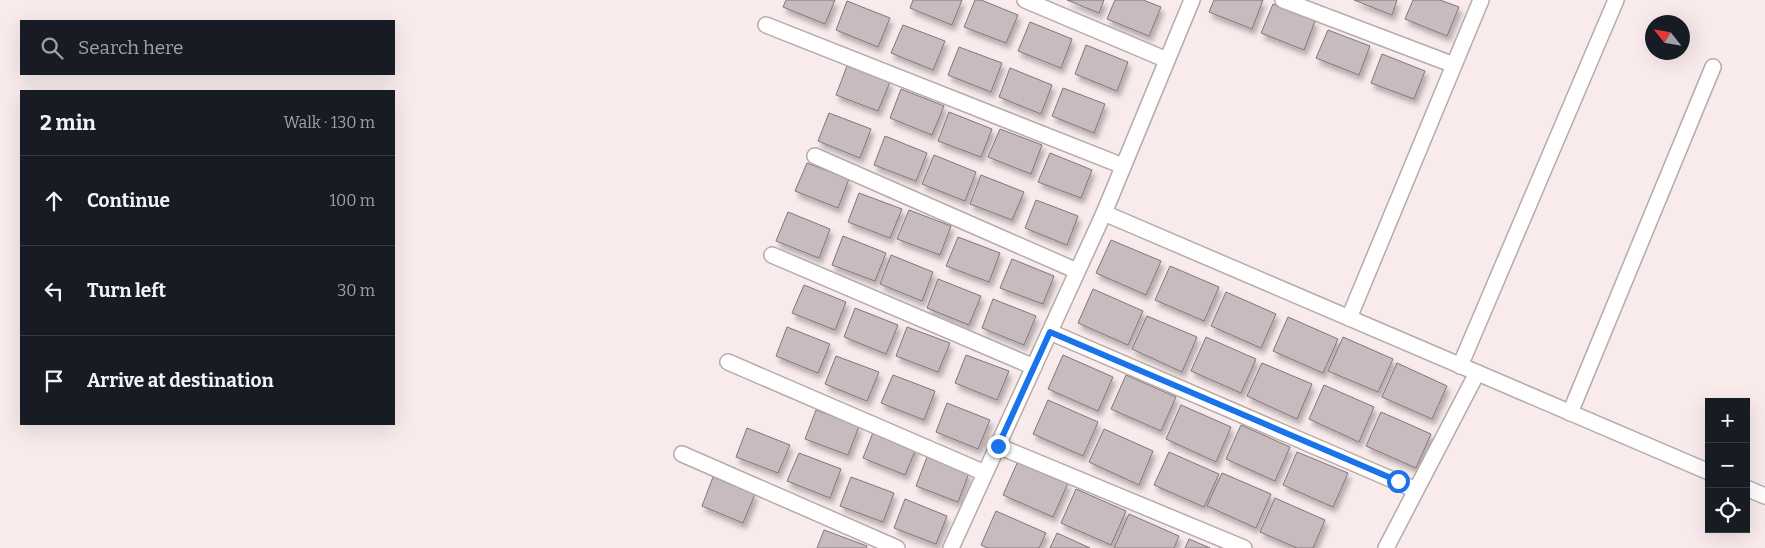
<!DOCTYPE html>
<meta charset="utf-8">
<style>
body{margin:0;font-family:Bitter,serif;background:#242831;color:#f1f3f6}
.controls{position:absolute;right:15px;bottom:15px;display:grid;overflow:hidden;border-radius:0px;box-shadow:0 5px 20px #0002}
.controls button{width:45px;height:45px;display:grid;place-items:center;padding:0;border:0;border-bottom:1px solid #363941;background:#171b24;color:#f1f3f6;font:25px sans-serif}
.compass{position:absolute;left:1645px;top:15px;width:45px;height:45px;border-radius:50%;background:#171b24;box-shadow:0 5px 20px #0002;rotate:301deg}
.stop{position:absolute;width:15px;height:15px;margin:-11px;border:4px solid #1a73e8;border-radius:50%;background:#fff}
.stop.end{background:#1a73e8;border-color:#fff;box-shadow:0 1px 5px #0008}
.list{margin:0;padding:0;list-style:none}
h2{display:flex;justify-content:space-between;align-items:center;height:65px;margin:0;padding:0 20px;font-size:21px}
h2 small{font-size:16px;font-weight:400;color:#9ea1a6}
.list li{display:grid;grid-template-columns:32px 1fr auto;gap:15px;align-items:center;box-sizing:border-box;height:90px;padding:0 20px;border-top:1px solid #363941}
.list b{display:block;font-size:19px;white-space:nowrap}
.list em{font-size:16px;font-style:normal;color:#9ea1a6}
.icon{flex:none;width:28px;height:28px;fill:none;stroke:currentColor;stroke-width:2;stroke-linecap:round;stroke-linejoin:round}
.map{position:relative;flex:none;width:1765px;height:548px;overflow:hidden}
.search{position:absolute;background:#171b24;box-shadow:0 5px 20px #0002;left:20px;top:20px;width:375px;height:55px;display:flex;align-items:center;gap:12px;box-sizing:border-box;padding:0 18px;border-radius:0px;color:#9ea1a6;font-size:19px}
.panel{position:absolute;background:#171b24;box-shadow:0 5px 20px #0002;left:20px;top:90px;width:375px;height:335px;border-radius:0px}
.map>svg:first-child{display:block}
.building{fill:#c7bbc0;stroke:#80767b;filter:url(#shadow)}
.lines{fill:none;stroke-linecap:round;stroke-linejoin:round}
.service-casing{stroke:#b6aaaa;stroke-width:18}
.service{stroke:#fff;stroke-width:15}
.route{stroke:#1a73e8;stroke-width:6}
</style>
<div class="map">
<svg width="1765" height="548" viewBox="0 0 1765 548">
<defs>
<filter id="shadow"><feDropShadow dx="3" dy="5.5" stdDeviation="2.5" flood-color="#0004"/></filter>
</defs>
<rect width="100%" height="100%" fill="#f9ebeb"/>
<g class="building">
<polygon points="786,0 835,0 825,24 783,7"/>
<polygon points="913,0 962,0 952,25 910,8"/>
<polygon points="975,0 981,0 1018,15 1006,43 964,27"/>
<polygon points="1067,0 1104,0 1099,13"/>
<polygon points="1115,0 1143,0 1161,7 1149,36 1107,19"/>
<polygon points="1214,0 1263,0 1252,29 1209,12"/>
<polygon points="1354,0 1397,0 1392,15"/>
<polygon points="1413,0 1440,0 1459,7 1447,36 1405,19"/>
<polygon points="847,1 890,18 878,47 836,30"/>
<polygon points="1273,4 1315,21 1304,50 1261,33"/>
<polygon points="1030,22 1072,39 1061,68 1018,51"/>
<polygon points="903,25 945,41 933,70 891,53"/>
<polygon points="1328,30 1370,46 1359,75 1316,58"/>
<polygon points="1086,45 1128,62 1117,91 1075,74"/>
<polygon points="959,47 1002,63 991,92 948,75"/>
<polygon points="1382,54 1425,71 1414,99 1371,83"/>
<polygon points="847,66 890,82 878,111 836,95"/>
<polygon points="1010,68 1052,85 1041,114 999,97"/>
<polygon points="1063,88 1105,104 1094,133 1052,116"/>
<polygon points="901,89 944,106 932,135 890,118"/>
<polygon points="949,112 992,129 981,157 938,141"/>
<polygon points="829,113 871,129 860,158 818,141"/>
<polygon points="1000,129 1042,145 1031,174 988,157"/>
<polygon points="885,136 927,153 916,181 874,165"/>
<polygon points="1050,153 1092,170 1081,198 1038,182"/>
<polygon points="934,155 976,172 965,201 922,184"/>
<polygon points="807,163 849,179 838,208 795,191"/>
<polygon points="981,175 1024,192 1012,220 970,204"/>
<polygon points="859,193 902,209 890,238 848,222"/>
<polygon points="1036,200 1078,216 1067,245 1025,228"/>
<polygon points="909,210 951,226 940,255 897,239"/>
<polygon points="788,212 830,229 819,258 776,241"/>
<polygon points="843,236 886,253 875,281 832,265"/>
<polygon points="958,237 1000,253 989,282 946,266"/>
<polygon points="1111,240 1161,261 1146,295 1096,273"/>
<polygon points="891,255 933,272 922,301 880,284"/>
<polygon points="1012,259 1054,276 1043,304 1000,288"/>
<polygon points="1170,266 1219,287 1204,321 1155,300"/>
<polygon points="938,279 981,296 969,325 927,308"/>
<polygon points="804,285 846,302 835,330 792,313"/>
<polygon points="1093,289 1143,311 1128,345 1078,323"/>
<polygon points="1226,292 1276,314 1261,348 1211,326"/>
<polygon points="993,299 1036,316 1024,345 982,328"/>
<polygon points="855,308 898,325 886,354 844,337"/>
<polygon points="1147,316 1197,337 1182,372 1132,349"/>
<polygon points="1288,317 1338,339 1323,373 1273,351"/>
<polygon points="787,327 830,344 818,373 776,356"/>
<polygon points="907,327 950,343 938,372 896,356"/>
<polygon points="1206,337 1256,359 1241,393 1191,371"/>
<polygon points="1343,337 1393,359 1378,392 1328,371"/>
<polygon points="966,355 1009,371 997,400 955,383"/>
<polygon points="1063,355 1113,377 1098,411 1048,389"/>
<polygon points="836,356 879,372 867,401 825,384"/>
<polygon points="1262,363 1312,384 1297,419 1247,396"/>
<polygon points="1397,363 1447,386 1432,419 1382,397"/>
<polygon points="893,375 935,391 924,420 881,403"/>
<polygon points="1126,375 1176,397 1161,431 1111,409"/>
<polygon points="1324,385 1374,407 1359,442 1309,419"/>
<polygon points="1048,400 1098,422 1083,456 1033,434"/>
<polygon points="947,403 990,420 978,449 936,432"/>
<polygon points="1181,405 1231,427 1216,462 1166,439"/>
<polygon points="816,410 859,426 848,455 805,439"/>
<polygon points="1381,412 1431,434 1416,468 1366,446"/>
<polygon points="1241,425 1290,447 1275,481 1226,459"/>
<polygon points="747,428 790,445 778,473 736,457"/>
<polygon points="1104,429 1153,451 1139,485 1089,462"/>
<polygon points="874,430 917,446 905,475 863,458"/>
<polygon points="1169,452 1219,474 1204,507 1154,485"/>
<polygon points="1297,452 1348,473 1333,507 1283,485"/>
<polygon points="799,453 841,469 830,498 787,481"/>
<polygon points="927,457 969,473 958,502 916,486"/>
<polygon points="1018,461 1068,483 1053,517 1003,495"/>
<polygon points="1222,473 1271,494 1256,528 1207,506"/>
<polygon points="713,477 755,494 743,523 702,506"/>
<polygon points="851,477 894,493 883,522 840,506"/>
<polygon points="1076,489 1126,511 1111,545 1061,523"/>
<polygon points="1275,498 1325,520 1313,548 1297,548 1260,532"/>
<polygon points="905,499 947,516 936,544 894,528"/>
<polygon points="996,511 1046,533 1039,548 988,548 981,545"/>
<polygon points="1129,514 1179,536 1174,548 1114,548"/>
<polygon points="824,530 867,546 866,548 817,548"/>
<polygon points="1057,533 1090,548 1050,548"/>
<polygon points="1189,539 1210,548 1185,548"/>
</g>
<g class="lines">
<g class="service-casing">
<g id="service">
<polyline points="1025,0 1167,60"/>
<polyline points="1283,0 1454,65"/>
<polyline points="766,25 1123,166"/>
<polyline points="815,156 1077,271"/>
<polyline points="1104,213 1709,472"/>
<polyline points="772,255 1034,367"/>
<polyline points="1349,318 1481,0"/>
<polyline points="1050,332 1416,490"/>
<polyline points="728,362 985,473"/>
<polyline points="1460,366 1616,0"/>
<polyline points="1570,413 1713,67"/>
<polyline points="998,446 1244,548"/>
<polyline points="682,454 897,548"/>
<polyline points="1746,488 1765,496"/>
<polyline points="951,548 1104,213 1192,0"/>
<polyline points="1386,548 1477,373"/>
</g>
</g>
<use href="#service" class="service"/>
</g>
<g class="lines">
<polyline class="route" points="998,446 1050,332 1398,481"/>
</g>
</svg>
<div class="controls">
<button>+</button>
<button>−</button>
<button><svg class="icon" aria-label="locate" viewBox="0 0 24 24"><circle cx="12" cy="12" r="6"/><path d="M12 2v4M12 18v4M2 12h4M18 12h4"/></svg></button>
</div>
<svg class="compass" viewBox="-18 -18 36 36"><path d="M0-13l5 13h-10z" fill="#e53935"/><path d="M0 13l5-13h-10z" fill="#9ea1a6"/></svg>
<div class="stop" style="left:1398px;top:481px"></div>
<div class="stop end" style="left:998px;top:446px"></div>
<div class="search"><svg class="icon" aria-label="search" viewBox="0 0 24 24"><circle cx="10" cy="10" r="6"/><path d="M15 15l6 6"/></svg>Search here</div>
<section class="panel">
<h2>2 min<small>Walk · 130 m</small></h2>
<ul class="list">
<li><svg class="icon" aria-label="ahead" viewBox="0 0 24 24"><path d="M12 20V5M6 11l6-6 6 6"/></svg><div><b>Continue</b></div><em>100 m</em></li>
<li><svg class="icon" aria-label="left" viewBox="0 0 24 24"><path d="M17 20v-9H6M10 6l-5 5 5 5"/></svg><div><b>Turn left</b></div><em>30 m</em></li>
<li><svg class="icon" aria-label="arrive" viewBox="0 0 24 24"><path d="M6 21V4h12l-3 4 3 4H6"/></svg><div><b>Arrive at destination</b></div></li>
</ul>
</section>
</div>
